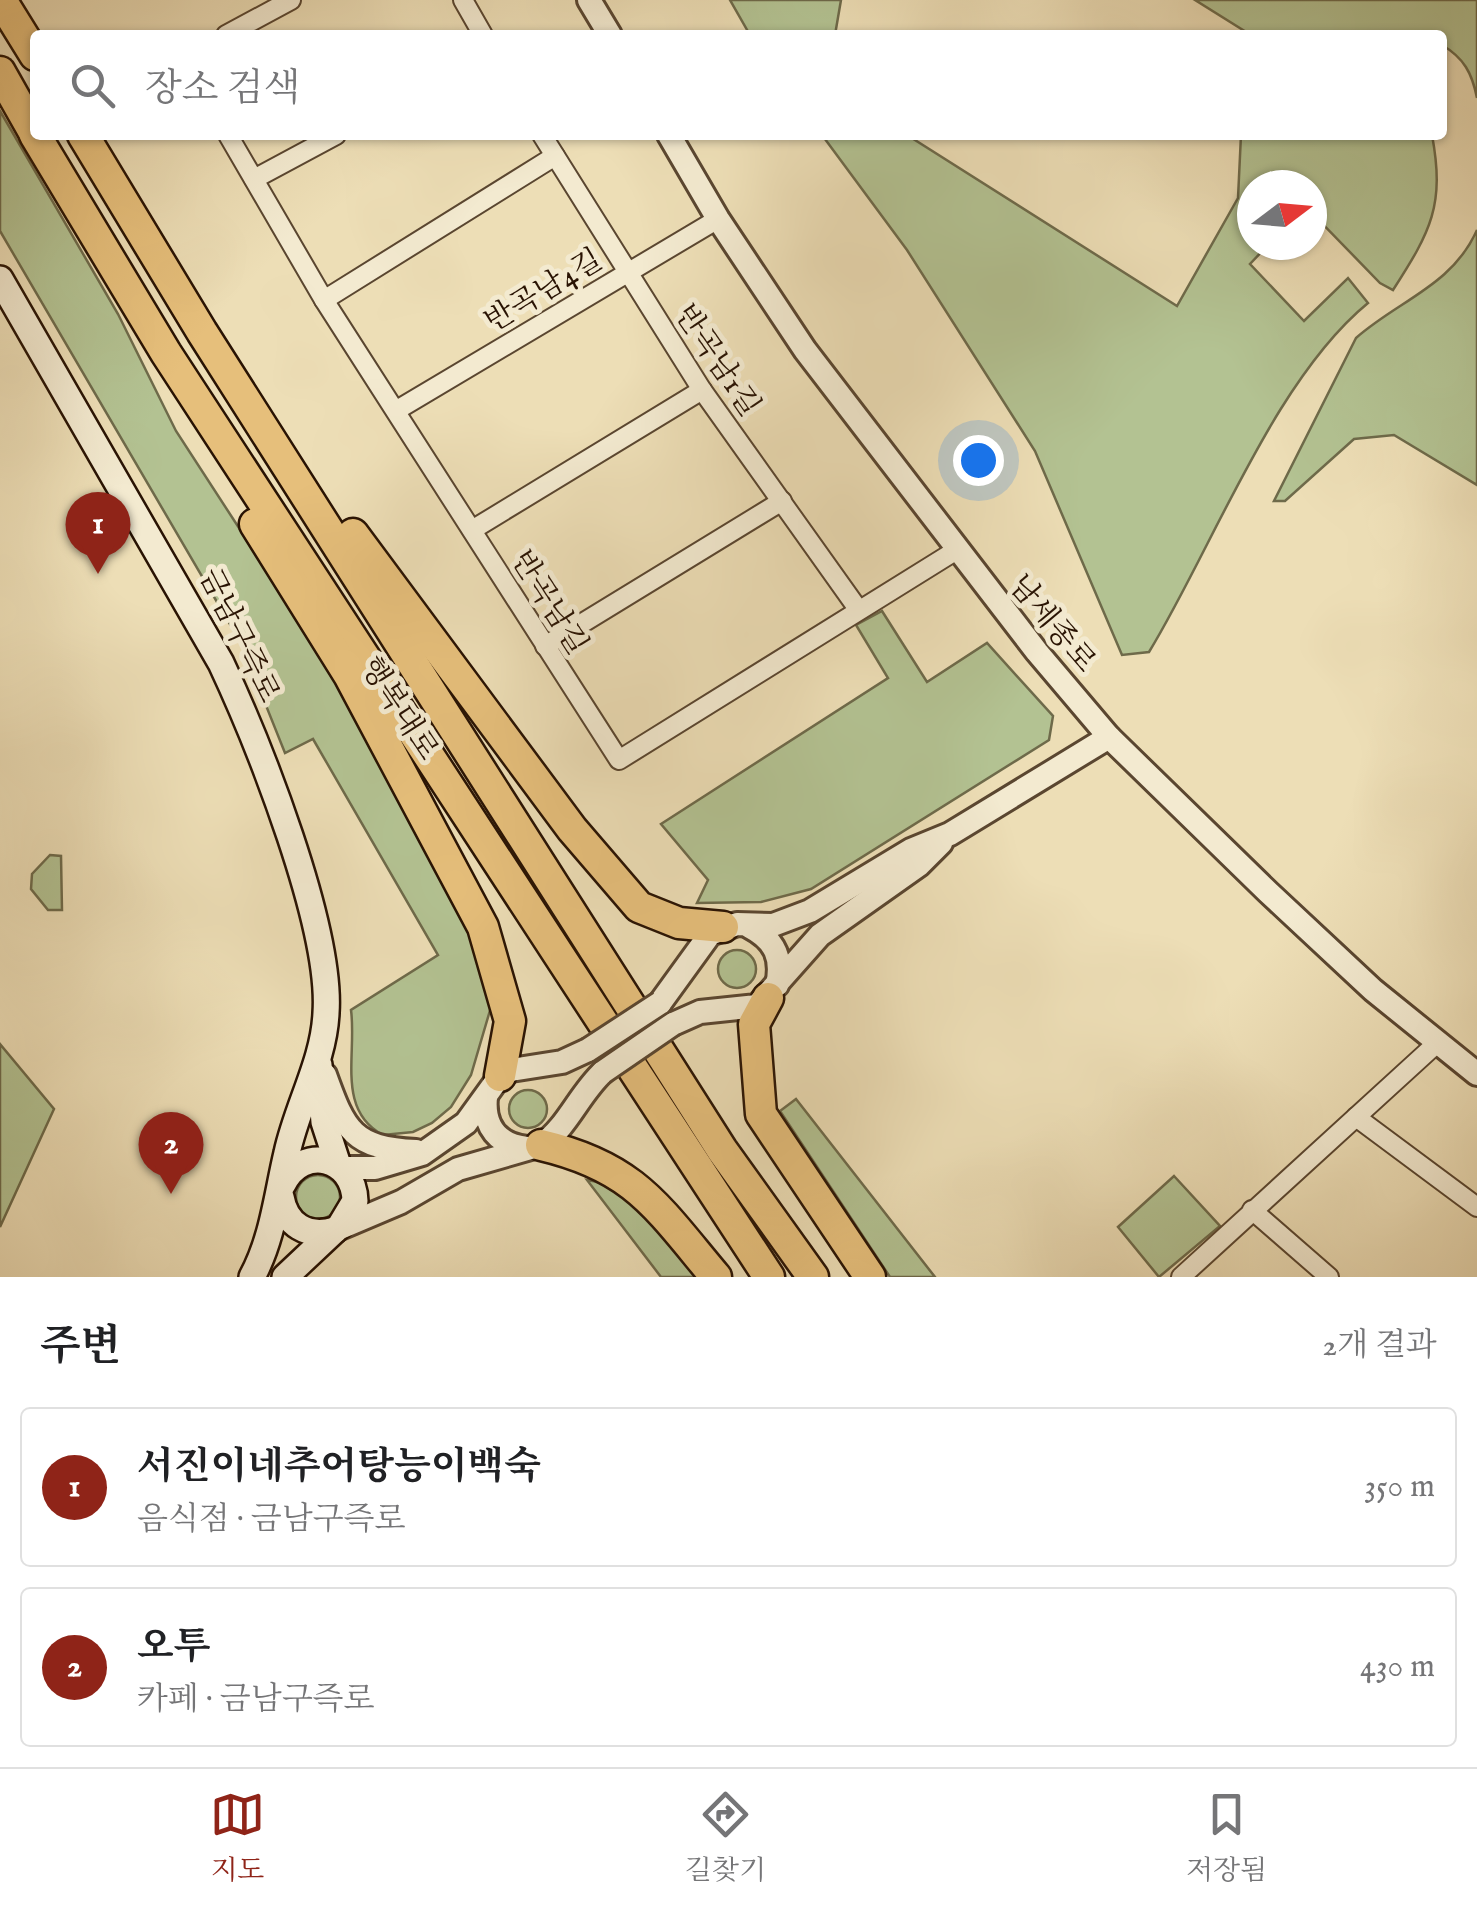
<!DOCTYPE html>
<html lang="ko">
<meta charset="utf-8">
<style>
body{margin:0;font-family:"IM FELL English","Noto Serif KR",serif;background:#f6f6f6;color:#202124}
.compass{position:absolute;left:1237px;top:170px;width:90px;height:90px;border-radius:50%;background:#fff;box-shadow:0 2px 8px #0004;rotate:74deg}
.you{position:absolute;left:978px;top:460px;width:35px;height:35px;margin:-25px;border:8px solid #fff;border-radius:50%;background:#1a73e8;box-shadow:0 0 0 15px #1a73e833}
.badge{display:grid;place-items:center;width:65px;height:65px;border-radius:50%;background:#8f2418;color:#fff;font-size:32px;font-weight:700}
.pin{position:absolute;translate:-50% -82px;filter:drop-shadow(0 2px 5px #0008)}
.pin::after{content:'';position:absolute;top:52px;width:35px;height:30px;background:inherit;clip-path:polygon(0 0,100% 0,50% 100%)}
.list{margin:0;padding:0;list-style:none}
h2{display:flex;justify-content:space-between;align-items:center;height:130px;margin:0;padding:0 40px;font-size:42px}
h2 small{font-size:32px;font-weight:400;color:#757577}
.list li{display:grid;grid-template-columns:65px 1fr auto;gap:30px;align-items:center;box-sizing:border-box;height:160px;margin:0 20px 20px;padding:0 20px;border:2px solid #e0e0e0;border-radius:10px}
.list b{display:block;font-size:38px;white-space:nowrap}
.list p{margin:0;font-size:32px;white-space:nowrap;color:#757577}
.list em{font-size:32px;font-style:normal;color:#757577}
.icon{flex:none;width:55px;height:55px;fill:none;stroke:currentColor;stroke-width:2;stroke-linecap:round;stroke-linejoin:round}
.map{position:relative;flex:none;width:1477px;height:1277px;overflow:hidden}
.search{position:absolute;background:#fff;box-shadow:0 2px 8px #0004;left:30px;right:30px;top:30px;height:110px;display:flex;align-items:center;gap:25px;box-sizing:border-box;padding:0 35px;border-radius:10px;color:#757577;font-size:38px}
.sheet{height:490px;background:#fff}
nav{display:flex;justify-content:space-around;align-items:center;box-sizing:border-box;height:140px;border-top:2px solid #e0e0e0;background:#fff;font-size:28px;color:#757577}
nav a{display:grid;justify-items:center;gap:5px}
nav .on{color:#8f2418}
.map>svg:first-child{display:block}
.green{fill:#b3c292;stroke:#6e6a4a;stroke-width:2.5}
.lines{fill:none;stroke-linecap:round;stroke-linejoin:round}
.minor-casing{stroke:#5a4630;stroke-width:22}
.tertiary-casing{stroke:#5a4630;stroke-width:28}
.secondary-casing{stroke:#291303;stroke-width:30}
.trunk-casing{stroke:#291303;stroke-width:35}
.minor{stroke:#f3ead0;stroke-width:18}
.tertiary{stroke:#f3ead0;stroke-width:22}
.secondary{stroke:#f3ead0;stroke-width:25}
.trunk{stroke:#e6bf7b;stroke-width:30}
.tertiary-bridge-casing{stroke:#5a4630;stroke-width:28;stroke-linecap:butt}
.tertiary-bridge{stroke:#f3ead0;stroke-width:22}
.labels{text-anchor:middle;stroke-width:10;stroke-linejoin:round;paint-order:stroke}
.street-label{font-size:30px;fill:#291303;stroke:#f3ead0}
</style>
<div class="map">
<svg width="1477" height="1277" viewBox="0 0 1477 1277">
<rect width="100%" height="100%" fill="#eddeb6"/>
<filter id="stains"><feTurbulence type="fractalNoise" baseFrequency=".002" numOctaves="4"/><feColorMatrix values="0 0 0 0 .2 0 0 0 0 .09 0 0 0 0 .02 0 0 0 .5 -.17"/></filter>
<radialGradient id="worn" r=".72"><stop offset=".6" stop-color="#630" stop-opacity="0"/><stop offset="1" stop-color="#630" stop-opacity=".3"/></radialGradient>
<g class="green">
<polygon points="730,0 841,0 835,35 750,35"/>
<path d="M 1195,0 L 1477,0 L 1477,98 C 1472,73 1464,58 1442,45 L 1442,35 L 1251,35 Z"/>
<path d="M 0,111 L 118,314 L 176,431 L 330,668 L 482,953 L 491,1007 L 471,1075 L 451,1107 L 432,1123 L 413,1132 L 383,1135 C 336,1110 357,1054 351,1010 L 438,955 L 313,739 L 285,753 L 241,643 L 0,231 Z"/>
<path d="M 822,135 L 907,135 L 1177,306 L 1238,198 L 1241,135 L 1432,135 C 1445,205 1431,231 1393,290 L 1380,283 L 1312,213 L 1312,185 L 1252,185 L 1252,245 L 1268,245 L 1250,264 L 1304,321 L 1348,278 L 1368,303 C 1274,380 1213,547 1149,652 L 1122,655 L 1035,451 L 907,250 Z"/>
<path d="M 1477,230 L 1477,485 L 1394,435 L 1354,439 L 1285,501 L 1274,501 L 1356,338 C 1399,300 1452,286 1477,230 Z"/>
<polygon points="882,611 927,682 987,643 1053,716 1049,740 811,889 761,902 697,903 708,880 661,824 888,678 856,625"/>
<polygon points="50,855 61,856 62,910 48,910 31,889 32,874"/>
<circle cx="737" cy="969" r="19"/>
<polygon points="0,1044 54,1109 0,1227"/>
<circle cx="528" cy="1109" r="19"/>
<polygon points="796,1099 935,1277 890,1277 780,1111"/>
<circle cx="318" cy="1197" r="22"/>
<polygon points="1174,1176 1220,1226 1159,1277 1118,1227"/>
<path d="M 587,1180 C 637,1187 673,1241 704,1277 L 661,1277 Z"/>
</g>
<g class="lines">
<g class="minor-casing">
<g id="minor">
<polyline points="463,0 483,35"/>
<polyline points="226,35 291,0"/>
<polyline points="228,135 324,300 619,760 955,551"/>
<polyline points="542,135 702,390 858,609"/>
<polyline points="254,179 336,135"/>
<polyline points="324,300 555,156"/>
<polyline points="397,410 718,219"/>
<polyline points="472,530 702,390"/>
<polyline points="545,646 782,501"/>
<polyline points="1356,1117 1477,1207"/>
<polyline points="1252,1210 1329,1277"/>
<polyline points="1181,1277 1436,1044"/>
</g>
</g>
<g class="tertiary-casing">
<g id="tertiary">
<polyline points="589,0 610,35"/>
<polyline points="669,135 718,219 805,350 1037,652 1109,737 1268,892 1373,990 1477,1074"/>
<path d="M 750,927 C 775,940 783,958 777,985"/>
<polyline points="660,1003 710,934 737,924 773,925 810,911 911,850 950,834 1109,737"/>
<polyline points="673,1024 700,1012 757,1006 820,935 919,865 941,843"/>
<path d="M 325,1075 C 345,1131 353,1148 416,1151"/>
<path d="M 486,1097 C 483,1127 498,1145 527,1148"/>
<polyline points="343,1168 375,1168 422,1154 466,1123 500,1076 511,1070 562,1062 588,1050"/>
<path d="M 335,1230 L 401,1202 L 458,1169 L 541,1145 C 567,1128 579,1094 603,1072"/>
</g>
</g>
<g class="secondary-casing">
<g id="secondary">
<path d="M 0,279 L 221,663 C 259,744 332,927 326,1013 C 324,1061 297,1106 287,1153 C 277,1195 273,1238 252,1277"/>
<polyline points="319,1065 324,1122 338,1165"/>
<path d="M 283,1184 C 303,1144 354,1157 355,1201 L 340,1226"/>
<path d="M 281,1197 C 286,1225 307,1238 335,1230"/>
<polyline points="285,1277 335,1230"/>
</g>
</g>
<g class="trunk-casing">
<g id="trunk">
<polyline points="1,0 35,55"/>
<polyline points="0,72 35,134"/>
<polyline points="35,135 166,353 769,1277"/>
<polyline points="83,135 202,332 722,1150 813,1277"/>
<polyline points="255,524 349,675 483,927 510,1021 500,1076"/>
<polyline points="353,534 572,829 639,907 679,923 723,927"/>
<polyline points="768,998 754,1024 761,1114 870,1277"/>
<path d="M 541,1145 C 635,1167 657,1207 716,1277"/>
</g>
</g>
<use href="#minor" class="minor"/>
<use href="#tertiary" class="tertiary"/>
<use href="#secondary" class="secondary"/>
<use href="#trunk" class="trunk"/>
<g class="tertiary-bridge-casing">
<g id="tertiary-bridge">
<polyline points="588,1050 660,1003"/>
<polyline points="603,1072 673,1024"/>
</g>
</g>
<use href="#tertiary-bridge" class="tertiary-bridge"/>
</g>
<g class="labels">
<g class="street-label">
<text transform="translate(543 290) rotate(-31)" y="10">반곡남4길</text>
<text transform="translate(718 360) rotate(56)" y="10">반곡남1길</text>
<text transform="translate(550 602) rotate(58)" y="10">반곡남길</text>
<text transform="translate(1053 623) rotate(50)" y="10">남세종로</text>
<text transform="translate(240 635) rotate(64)" y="10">금남구즉로</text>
<text transform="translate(400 708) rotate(57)" y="10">행복대로</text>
</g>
</g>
<rect width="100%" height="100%" filter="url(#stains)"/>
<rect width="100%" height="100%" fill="url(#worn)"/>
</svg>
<svg class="compass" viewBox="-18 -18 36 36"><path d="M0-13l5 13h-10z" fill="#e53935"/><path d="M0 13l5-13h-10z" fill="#757577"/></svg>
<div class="you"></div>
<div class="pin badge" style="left:98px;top:574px">1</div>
<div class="pin badge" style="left:171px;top:1194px">2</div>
<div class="search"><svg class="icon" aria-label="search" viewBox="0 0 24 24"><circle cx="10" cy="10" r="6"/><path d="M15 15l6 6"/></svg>장소 검색</div>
</div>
<section class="sheet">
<h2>주변<small>2개 결과</small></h2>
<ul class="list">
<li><span class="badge">1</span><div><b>서진이네추어탕능이백숙</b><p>음식점 · 금남구즉로</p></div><em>350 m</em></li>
<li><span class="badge">2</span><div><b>오투</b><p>카페 · 금남구즉로</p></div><em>430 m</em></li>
</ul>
</section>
<nav>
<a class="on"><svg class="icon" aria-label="map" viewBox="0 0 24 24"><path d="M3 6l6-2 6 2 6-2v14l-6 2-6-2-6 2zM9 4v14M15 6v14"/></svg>지도</a>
<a><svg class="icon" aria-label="directions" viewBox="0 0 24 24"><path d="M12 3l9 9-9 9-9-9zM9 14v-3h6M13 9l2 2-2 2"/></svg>길찾기</a>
<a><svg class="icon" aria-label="saved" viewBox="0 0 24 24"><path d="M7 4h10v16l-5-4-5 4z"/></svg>저장됨</a>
</nav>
